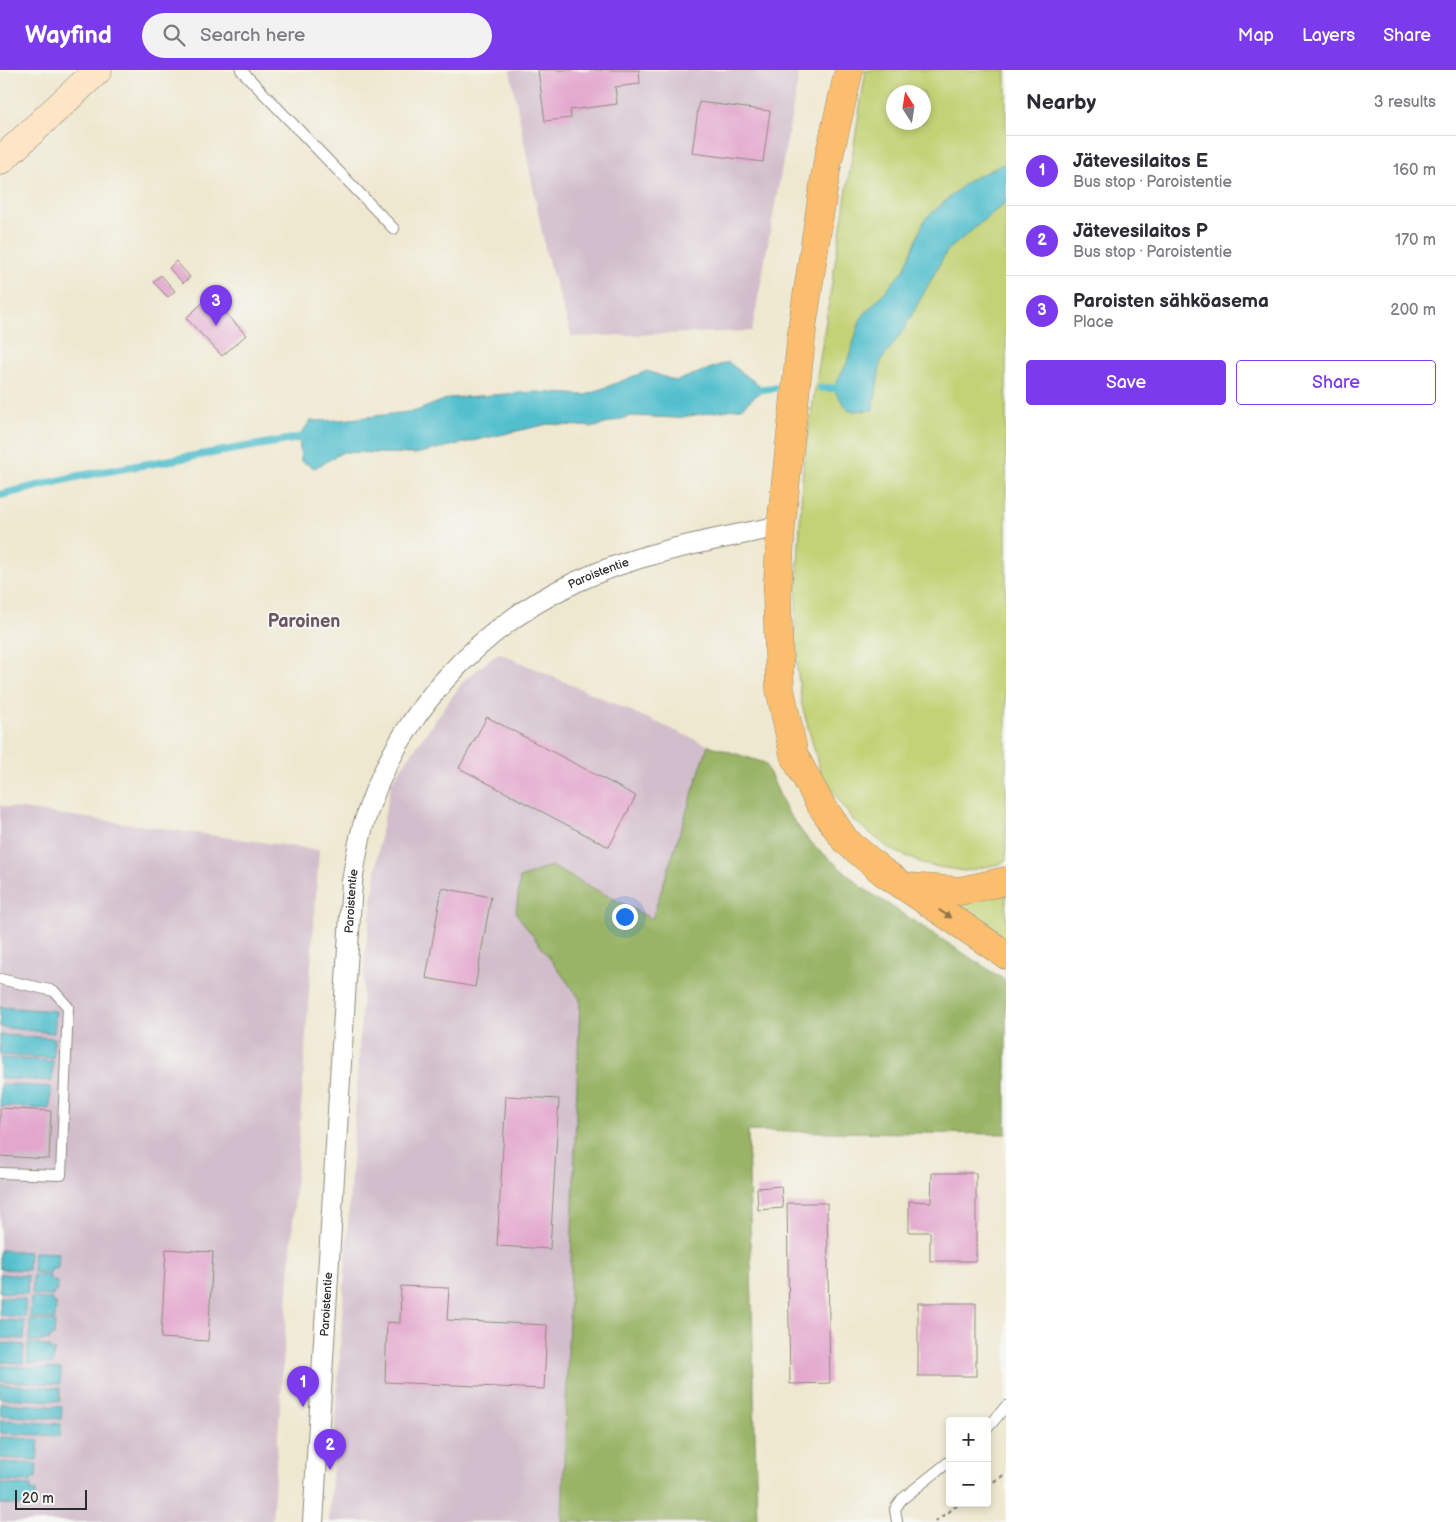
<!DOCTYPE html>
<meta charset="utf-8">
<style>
body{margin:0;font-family:"Balsamiq Sans",sans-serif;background:#f2f2f3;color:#2b2b33}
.controls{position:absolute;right:15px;bottom:15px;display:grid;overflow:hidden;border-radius:5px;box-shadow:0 2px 8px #0003}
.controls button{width:45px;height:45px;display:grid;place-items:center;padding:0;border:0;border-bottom:1px solid #e1e1e2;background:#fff;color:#2b2b33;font:25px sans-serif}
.compass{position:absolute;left:886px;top:15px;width:45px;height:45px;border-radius:50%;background:#fff;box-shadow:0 2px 8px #0003;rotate:348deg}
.scale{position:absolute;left:15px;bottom:12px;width:72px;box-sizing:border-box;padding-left:5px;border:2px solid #2b2b2b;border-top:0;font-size:14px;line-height:18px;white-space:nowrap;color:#2b2b2b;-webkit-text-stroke:4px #f6f6f2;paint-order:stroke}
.you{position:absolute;left:624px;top:846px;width:18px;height:18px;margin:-12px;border:4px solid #fff;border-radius:50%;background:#1a73e8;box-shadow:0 0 0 8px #1a73e833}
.badge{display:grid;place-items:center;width:32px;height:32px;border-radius:50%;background:#7c3aed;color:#fff;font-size:16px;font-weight:700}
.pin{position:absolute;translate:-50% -41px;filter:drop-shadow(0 1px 2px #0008)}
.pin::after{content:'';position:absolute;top:26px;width:18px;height:15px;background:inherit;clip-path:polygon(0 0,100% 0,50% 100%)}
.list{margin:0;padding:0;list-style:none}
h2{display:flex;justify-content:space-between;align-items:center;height:65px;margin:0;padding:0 20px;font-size:21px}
h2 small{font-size:16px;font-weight:400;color:#7c7c81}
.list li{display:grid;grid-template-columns:32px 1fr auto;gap:15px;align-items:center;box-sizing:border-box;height:70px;padding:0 20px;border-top:1px solid #e1e1e2}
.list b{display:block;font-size:19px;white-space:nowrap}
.list p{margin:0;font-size:16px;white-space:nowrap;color:#7c7c81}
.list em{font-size:16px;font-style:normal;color:#7c7c81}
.actions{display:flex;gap:10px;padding:15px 20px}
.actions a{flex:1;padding:11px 0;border:1px solid #7c3aed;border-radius:5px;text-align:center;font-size:18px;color:#7c3aed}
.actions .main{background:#7c3aed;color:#fff}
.icon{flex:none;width:28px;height:28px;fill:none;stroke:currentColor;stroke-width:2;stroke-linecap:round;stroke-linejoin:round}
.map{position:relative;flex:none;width:1006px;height:1452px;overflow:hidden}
header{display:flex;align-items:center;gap:30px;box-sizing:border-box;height:70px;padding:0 25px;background:#7c3aed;color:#fff}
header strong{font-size:24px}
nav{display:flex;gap:28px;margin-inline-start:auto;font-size:18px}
.search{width:350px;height:45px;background:#f2f2f3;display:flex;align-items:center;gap:12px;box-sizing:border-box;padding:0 18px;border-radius:28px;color:#7c7c81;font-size:19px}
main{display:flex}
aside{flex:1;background:#fff}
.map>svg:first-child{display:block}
.industrial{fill:#d1bdcb}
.green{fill:#c2d275;stroke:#767e50;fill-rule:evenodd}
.forest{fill:#99b466;stroke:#627048}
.water{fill:#53bfcd;stroke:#3f757c}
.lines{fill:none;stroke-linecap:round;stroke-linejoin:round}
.stream{stroke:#53bfcd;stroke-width:8}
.building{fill:#e3a7cd}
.service-casing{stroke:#8d8a7e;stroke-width:12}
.minor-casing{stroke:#8d8a7e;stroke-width:22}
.secondary-casing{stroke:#8d8a7e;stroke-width:29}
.primary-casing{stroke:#8d8a7e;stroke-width:29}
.path{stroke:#8d8a7e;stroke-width:3;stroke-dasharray:4 4;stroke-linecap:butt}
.service{stroke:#fff;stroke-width:10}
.minor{stroke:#fff;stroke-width:20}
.secondary{stroke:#fde5c5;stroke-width:28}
.primary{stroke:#fbbd6e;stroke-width:28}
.oneway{fill:#93744c}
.labels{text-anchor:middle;stroke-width:4;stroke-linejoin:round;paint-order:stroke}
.street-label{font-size:12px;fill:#2b2b2b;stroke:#f6f6f2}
.district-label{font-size:18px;font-weight:bold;fill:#6b5664;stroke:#f6f6f2}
</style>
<header>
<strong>Wayfind</strong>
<div class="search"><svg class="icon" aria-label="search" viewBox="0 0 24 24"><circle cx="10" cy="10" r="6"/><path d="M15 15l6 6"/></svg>Search here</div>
<nav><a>Map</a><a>Layers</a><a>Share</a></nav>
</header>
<main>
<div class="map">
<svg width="1006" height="1452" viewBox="0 0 1006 1452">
<rect width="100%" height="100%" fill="#f6f6f2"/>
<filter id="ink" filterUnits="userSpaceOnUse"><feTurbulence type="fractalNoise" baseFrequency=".02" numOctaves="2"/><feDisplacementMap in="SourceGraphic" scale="10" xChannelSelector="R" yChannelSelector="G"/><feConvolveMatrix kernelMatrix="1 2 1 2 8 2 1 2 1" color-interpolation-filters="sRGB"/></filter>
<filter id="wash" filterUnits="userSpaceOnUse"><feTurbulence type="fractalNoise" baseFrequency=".0096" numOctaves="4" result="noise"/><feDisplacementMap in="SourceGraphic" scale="20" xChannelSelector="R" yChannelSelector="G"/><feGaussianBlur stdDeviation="1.12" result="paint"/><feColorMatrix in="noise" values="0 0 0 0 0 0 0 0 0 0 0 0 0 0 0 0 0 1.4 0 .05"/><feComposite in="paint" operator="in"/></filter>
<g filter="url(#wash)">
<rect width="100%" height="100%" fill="#efe8d0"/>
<g class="industrial">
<polygon points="510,0 797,0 799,4 752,261 572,267 546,183"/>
<polygon points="499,583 708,675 638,893 580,929 562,1452 329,1452 365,886 381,762 392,711 464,610"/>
<polygon points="0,736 319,780 272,1452 0,1452"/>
</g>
<g class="green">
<path d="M 866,0 L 1006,0 L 1006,790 L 999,794 L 965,801 L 926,795 L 890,779 L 852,749 L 821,704 L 802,635 L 794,575 L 803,395 ZM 894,22 L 924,22 L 924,52 L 894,52 Z"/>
<polygon points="1006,820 1006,869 957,833"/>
</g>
<polygon class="forest" points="708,675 765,693 787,741 808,770 863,818 1006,911 1006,1064 748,1061 757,1452 562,1452 580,929 516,843 520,808 551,796 652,849"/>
<g class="water">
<polygon points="1006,93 1006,132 947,181 904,259 881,291 873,340 849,341 833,319 847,293 861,248 904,200 925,149 969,110"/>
<polygon points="728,292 764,319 741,338 676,348 631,346 595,357 548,354 415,384 343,382 315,398 301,391 299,367 310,351 342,350 416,341 449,328 536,322 586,325 647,301 676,311"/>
<polygon points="0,937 56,941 54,963 0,957"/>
<polygon points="0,965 54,968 53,988 0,985"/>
<polygon points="0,988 53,991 52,1011 0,1008"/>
<polygon points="0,1014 51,1017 50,1039 0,1036"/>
<polygon points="0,1180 29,1182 28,1200 0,1199"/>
<polygon points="34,1182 59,1183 58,1198 50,1200 50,1203 33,1202"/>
<polygon points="0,1204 28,1206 27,1224 0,1222"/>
<polygon points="33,1205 50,1205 49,1209 57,1212 57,1222 53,1222 53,1226 32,1225"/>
<polygon points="0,1227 25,1229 25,1247 0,1245"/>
<polygon points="31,1228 52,1229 52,1232 56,1233 55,1249 30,1248"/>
<polygon points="0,1250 25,1251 24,1269 0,1268"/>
<polygon points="30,1250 55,1251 54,1266 50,1266 50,1270 41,1270 41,1272 29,1271"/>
<polygon points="0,1273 24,1275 23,1293 0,1292"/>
<polygon points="28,1273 50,1277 50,1280 54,1280 53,1294 28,1293"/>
<polygon points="0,1296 61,1299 60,1314 0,1311"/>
<polygon points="0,1314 60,1318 60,1331 0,1328"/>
<polygon points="0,1333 62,1337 61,1349 0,1345"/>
<polygon points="0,1350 61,1354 60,1366 0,1363"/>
<polygon points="0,1367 39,1370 37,1390 0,1388"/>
<polygon points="0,1392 37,1394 36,1408 31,1408 31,1412 0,1411"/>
<polygon points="0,1414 31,1416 31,1421 36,1421 35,1436 0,1434"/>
</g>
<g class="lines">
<g class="stream">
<polyline points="821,318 842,318"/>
<polyline points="753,320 774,318"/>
<polyline points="0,425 79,406 310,366"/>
</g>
</g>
<g id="blocks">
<g class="building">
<polygon points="538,0 639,0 640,14 615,17 617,34 570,40 571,48 545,51"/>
<polygon points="699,32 770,41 763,92 692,83"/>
<polygon points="176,191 190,207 183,213 169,198"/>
<polygon points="161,205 175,221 168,227 153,212"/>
<polygon points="210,226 246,265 222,286 186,248"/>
<polygon points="487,647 636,726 609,777 459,698"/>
<polygon points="442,818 491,827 475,917 426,908"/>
<polygon points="506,1026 559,1029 550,1179 497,1176"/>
<polygon points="0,1038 51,1041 49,1089 0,1086"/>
<polygon points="932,1103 976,1103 976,1191 930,1191 930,1162 909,1162 909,1131 931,1132"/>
<polygon points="781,1116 783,1138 758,1140 757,1118"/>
<polygon points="787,1133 827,1133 830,1313 790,1314"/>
<polygon points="166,1179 213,1182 208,1271 161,1268"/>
<polygon points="401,1216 449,1218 447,1250 547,1255 544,1319 385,1312 387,1252 400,1253"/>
<rect x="918" y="1233" width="58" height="73"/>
</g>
</g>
</g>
<g filter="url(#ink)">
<use href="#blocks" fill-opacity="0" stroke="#8d8a7e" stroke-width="1"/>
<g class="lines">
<g class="service-casing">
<g id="service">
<polyline points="241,0 394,159"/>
<polyline points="0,909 54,921 68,937 61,1105 0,1103"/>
<polyline points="987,1359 1006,1336"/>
<polyline points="897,1452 895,1439 902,1429 950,1391"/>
</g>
</g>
<g class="minor-casing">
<g id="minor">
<path id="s1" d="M 313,1452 L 352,812 C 355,793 358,774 363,756 C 395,648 475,559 576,512 C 640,482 712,470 781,456"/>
</g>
</g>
<g class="secondary-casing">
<polyline id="secondary" points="0,91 98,0"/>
</g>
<g class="primary-casing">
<g id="primary">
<polyline points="849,0 827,95 803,252 781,456 777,526 780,619 794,685 819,732 845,770 883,802 1006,885"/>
<polyline points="909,817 960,821 1006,811"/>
</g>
</g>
<g class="path">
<polyline points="987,1416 1006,1404"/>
<polyline points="935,1452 960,1433"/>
</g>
<use href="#service" class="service"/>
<use href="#minor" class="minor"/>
<use href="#secondary" class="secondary"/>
<use href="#primary" class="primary"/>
</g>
<defs><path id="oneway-solid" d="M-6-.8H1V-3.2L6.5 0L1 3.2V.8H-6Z" transform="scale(1.25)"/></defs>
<use class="oneway" href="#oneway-solid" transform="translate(945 844) rotate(34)"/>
</g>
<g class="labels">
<g class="street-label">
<text dy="4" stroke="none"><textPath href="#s1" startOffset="1056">Paroistentie</textPath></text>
<text dy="4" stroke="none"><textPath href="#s1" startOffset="622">Paroistentie</textPath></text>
<text dy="4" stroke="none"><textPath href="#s1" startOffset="218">Paroistentie</textPath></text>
</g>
<g class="district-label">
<text x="304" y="557">Paroinen</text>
</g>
</g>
</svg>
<div class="controls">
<button>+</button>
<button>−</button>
</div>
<svg class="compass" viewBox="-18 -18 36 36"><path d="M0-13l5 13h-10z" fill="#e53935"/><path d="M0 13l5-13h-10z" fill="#7c7c81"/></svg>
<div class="scale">20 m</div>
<div class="you"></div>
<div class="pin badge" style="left:303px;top:1337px">1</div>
<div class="pin badge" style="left:330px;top:1400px">2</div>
<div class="pin badge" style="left:216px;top:256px">3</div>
</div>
<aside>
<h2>Nearby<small>3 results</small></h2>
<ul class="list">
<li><span class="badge">1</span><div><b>Jätevesilaitos E</b><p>Bus stop · Paroistentie</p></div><em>160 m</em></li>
<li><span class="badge">2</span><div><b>Jätevesilaitos P</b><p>Bus stop · Paroistentie</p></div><em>170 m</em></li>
<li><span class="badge">3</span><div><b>Paroisten sähköasema</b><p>Place</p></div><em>200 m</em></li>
</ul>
<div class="actions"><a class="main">Save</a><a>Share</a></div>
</aside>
</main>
